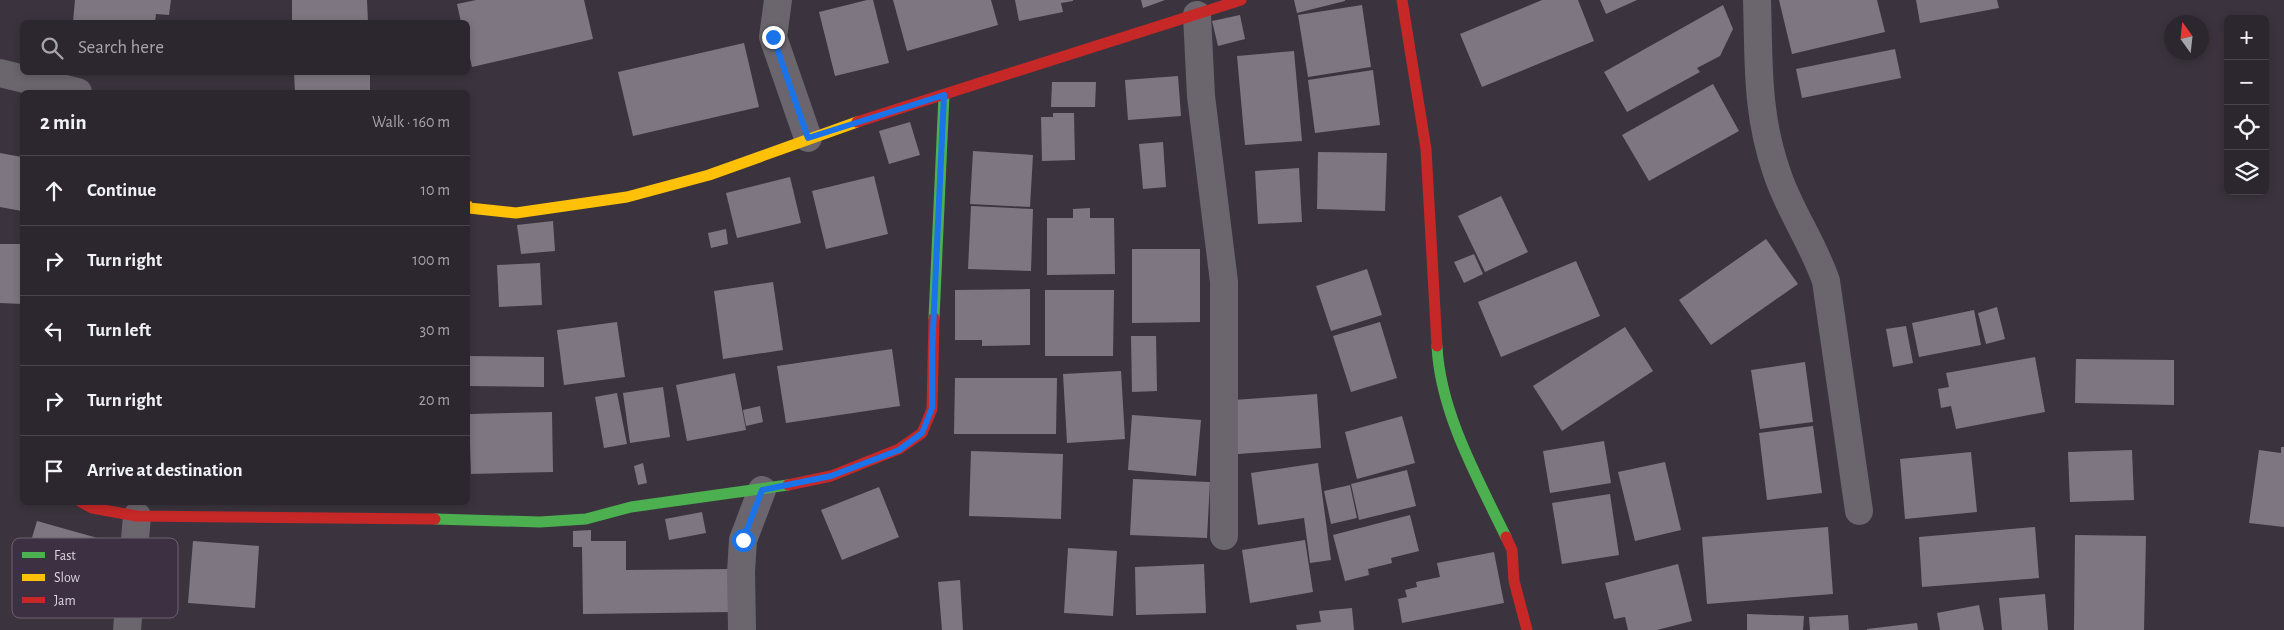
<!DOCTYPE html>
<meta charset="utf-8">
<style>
body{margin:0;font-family:"Alegreya Sans",sans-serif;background:#342f36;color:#f1f3f6}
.controls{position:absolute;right:15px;top:15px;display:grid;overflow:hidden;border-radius:8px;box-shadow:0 2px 8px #0003}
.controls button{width:45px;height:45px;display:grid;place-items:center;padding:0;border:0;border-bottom:1px solid #48444a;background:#2c272e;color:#f1f3f6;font:25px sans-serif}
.compass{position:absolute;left:2164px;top:15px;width:45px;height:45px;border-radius:50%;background:#2c272e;box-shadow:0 2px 8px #0003;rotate:345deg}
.stop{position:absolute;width:15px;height:15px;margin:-11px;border:4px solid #1a73e8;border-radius:50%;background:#fff}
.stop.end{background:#1a73e8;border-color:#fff;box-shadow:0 1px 5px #0008}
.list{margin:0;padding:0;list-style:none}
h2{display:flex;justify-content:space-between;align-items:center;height:65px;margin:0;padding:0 20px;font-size:21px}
h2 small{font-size:16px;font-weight:400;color:#a6a5aa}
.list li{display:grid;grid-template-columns:32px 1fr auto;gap:15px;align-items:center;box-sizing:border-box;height:70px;padding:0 20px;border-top:1px solid #48444a}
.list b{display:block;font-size:19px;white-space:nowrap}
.list em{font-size:16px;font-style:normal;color:#a6a5aa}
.icon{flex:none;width:28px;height:28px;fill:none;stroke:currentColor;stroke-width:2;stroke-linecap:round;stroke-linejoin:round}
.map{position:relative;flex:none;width:2284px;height:630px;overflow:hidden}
.search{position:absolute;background:#2c272e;box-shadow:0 2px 8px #0003;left:20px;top:20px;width:450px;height:55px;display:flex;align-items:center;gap:12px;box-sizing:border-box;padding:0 18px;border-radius:8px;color:#a6a5aa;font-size:19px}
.panel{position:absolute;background:#2c272e;box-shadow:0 2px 8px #0003;left:20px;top:90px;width:450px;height:415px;border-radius:8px}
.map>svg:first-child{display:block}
.building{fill:#7e7781}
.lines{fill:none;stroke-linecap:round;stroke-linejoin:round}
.street{stroke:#6b666d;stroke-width:28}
.fast{stroke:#4caf50;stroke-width:11}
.slow{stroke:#ffc107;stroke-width:11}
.jam{stroke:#c62828;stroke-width:11}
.route{stroke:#1a73e8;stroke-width:6}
.key{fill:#3c3042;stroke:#6c6271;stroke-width:1}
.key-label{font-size:14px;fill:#dcd5e0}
</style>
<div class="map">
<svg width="2284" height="630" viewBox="0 0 2284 630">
<rect width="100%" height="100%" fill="#3b343e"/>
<g class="building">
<polygon points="75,0 171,0 169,15 156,14 155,22 73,22"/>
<polygon points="292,0 367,0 368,22 292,22"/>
<polygon points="476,0 584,0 593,39 472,67 468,49 468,22 461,22 457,4"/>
<polygon points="867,0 873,0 889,63 835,76 819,12"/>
<polygon points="893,0 991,0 998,25 907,51"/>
<polygon points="1015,0 1073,0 1073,1 1061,3 1063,12 1019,21"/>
<polygon points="1141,0 1165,0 1143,8"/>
<polygon points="1294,0 1345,0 1345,1 1297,13"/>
<polygon points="1542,0 1578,0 1594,41 1482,87 1460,34"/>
<polygon points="1600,0 1637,0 1606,14"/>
<polygon points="1779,0 1877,0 1885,32 1792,54"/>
<polygon points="1916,0 1997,0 1999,8 1920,23"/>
<polygon points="1362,5 1371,67 1308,77 1298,15"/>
<polygon points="1723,5 1733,29 1720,56 1697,68 1700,72 1627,112 1604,72"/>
<polygon points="1240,15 1245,39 1218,46 1212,21"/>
<polygon points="744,43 759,107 633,136 618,72"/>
<polygon points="1895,49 1901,78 1802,98 1796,69"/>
<polygon points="1294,51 1302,141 1245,145 1237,56"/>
<polygon points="1373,70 1380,125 1315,133 1308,80"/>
<polygon points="294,72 370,72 370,92 295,92"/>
<polygon points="1178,76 1181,116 1128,120 1125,80"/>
<polygon points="1052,82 1096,82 1095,107 1051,107"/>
<polygon points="1713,84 1739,131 1649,181 1622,135"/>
<polygon points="1053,113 1074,113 1075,160 1042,161 1041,117 1053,117"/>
<polygon points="910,122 920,155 889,164 879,131"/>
<polygon points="1163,142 1166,187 1143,189 1139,144"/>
<polygon points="973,151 1033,155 1030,207 970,204"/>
<polygon points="1318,152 1387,153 1385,211 1317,209"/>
<polygon points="0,153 22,157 22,211 0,207"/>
<polygon points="1299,168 1302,222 1258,224 1255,171"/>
<polygon points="874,176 888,234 826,249 812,191"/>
<polygon points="790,177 801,223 737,238 726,193"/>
<polygon points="1501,196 1528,252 1485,272 1458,216"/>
<polygon points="971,206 1033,209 1031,271 968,269"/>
<polygon points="1090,208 1090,218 1114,218 1115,274 1047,275 1047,218 1073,218 1073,209"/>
<polygon points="553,221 555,251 521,254 517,225"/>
<polygon points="726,229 728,244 711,248 708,233"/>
<polygon points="1766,239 1798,284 1711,345 1679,300"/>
<polygon points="0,244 22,244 22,304 0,303"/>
<polygon points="1132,249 1200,249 1200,322 1132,323"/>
<polygon points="1474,254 1483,274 1464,283 1454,262"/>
<polygon points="1576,261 1600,316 1501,357 1478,302"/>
<polygon points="540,263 542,305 499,307 497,265"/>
<polygon points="1367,269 1382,315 1331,331 1316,286"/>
<polygon points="773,282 783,350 723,359 714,291"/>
<polygon points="1030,289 1030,345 982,346 982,340 955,340 955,290"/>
<polygon points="1045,290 1114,290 1113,356 1045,356"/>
<polygon points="1997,307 2005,339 1986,344 1978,313"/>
<polygon points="1974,310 1981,345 1919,357 1912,323"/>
<polygon points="617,322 625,377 564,385 557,330"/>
<polygon points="1380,322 1397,378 1351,392 1333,336"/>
<polygon points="1906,326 1913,363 1893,367 1886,329"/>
<polygon points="1625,327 1653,371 1562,431 1533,386"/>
<polygon points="1131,336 1156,336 1157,391 1132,392"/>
<polygon points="892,349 900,406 786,423 777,366"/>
<polygon points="468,356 544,357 544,387 468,386"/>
<polygon points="2035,357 2045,412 1956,429 1951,406 1941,408 1938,389 1949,387 1946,373"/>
<polygon points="2076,359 2174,360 2174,405 2075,403"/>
<polygon points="1805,362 1813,422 1760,429 1751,370"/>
<polygon points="1121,371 1125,439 1067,443 1063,374"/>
<polygon points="735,373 746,430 687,441 676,385"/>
<polygon points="955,378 1057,378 1056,434 954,434"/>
<polygon points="663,387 670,437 630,443 623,393"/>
<polygon points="617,393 627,444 604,448 595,397"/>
<polygon points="1317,394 1321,448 1238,454 1234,400"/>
<polygon points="760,406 763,422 746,426 743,410"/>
<polygon points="552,412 553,472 471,474 469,414"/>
<polygon points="1132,415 1201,420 1196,476 1128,470"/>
<polygon points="1402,416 1415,463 1357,479 1345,432"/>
<polygon points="1813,426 1822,493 1767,500 1759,433"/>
<polygon points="1604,441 1611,483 1550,493 1543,451"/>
<polygon points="2281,447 2284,447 2284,527 2249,523 2259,450 2281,453"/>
<polygon points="2132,450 2134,500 2070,502 2068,452"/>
<polygon points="971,451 1063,454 1061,519 969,516"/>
<polygon points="1971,452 1977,512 1905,519 1900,459"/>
<polygon points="1665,462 1681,530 1635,541 1618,472"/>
<polygon points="643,463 647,483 638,485 634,466"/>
<polygon points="1318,463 1331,560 1310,563 1304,518 1258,525 1251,473"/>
<polygon points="1407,470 1416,506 1359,520 1351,484"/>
<polygon points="1133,479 1210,482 1207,538 1130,535"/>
<polygon points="1350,485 1357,518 1331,524 1324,491"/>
<polygon points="879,487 899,537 842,560 821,510"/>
<polygon points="1610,494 1619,555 1562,564 1552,503"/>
<polygon points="702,512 706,533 669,540 665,519"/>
<polygon points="1410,515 1419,551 1391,558 1392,563 1368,569 1369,575 1345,581 1333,535"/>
<polygon points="37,521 101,539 86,589 22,571"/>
<polygon points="1828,527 1833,594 1707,604 1702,537"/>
<polygon points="2035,527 2039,578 1922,587 1919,537"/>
<polygon points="591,530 591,541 626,541 626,570 732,569 732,612 583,614 582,547 573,547 573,531"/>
<polygon points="2075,535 2146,536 2144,630 2074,630"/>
<polygon points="1305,540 1313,592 1250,603 1242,550"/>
<polygon points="193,541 259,546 255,608 188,603"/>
<polygon points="1068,548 1117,551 1113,616 1064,613"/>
<polygon points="1494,552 1504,603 1402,623 1398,599 1407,597 1405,590 1417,587 1416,582 1440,577 1437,563"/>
<polygon points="1204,564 1206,613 1136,615 1135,567"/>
<polygon points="1678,564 1692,621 1657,630 1628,630 1625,617 1614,619 1605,583"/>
<polygon points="960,580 963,630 942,630 938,582"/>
<polygon points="2045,594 2048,630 2002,630 1999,598"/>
<polygon points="1979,605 1984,630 1940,630 1937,613"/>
<polygon points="1352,608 1354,630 1297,630 1296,625 1321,622 1319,611"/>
<polygon points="1747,614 1804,616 1803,630 1747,630"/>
<polygon points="1848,615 1849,630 1810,630 1809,617"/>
<polygon points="1917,623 1918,630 1867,630 1867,629"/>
</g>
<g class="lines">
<g class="street">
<polyline points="778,0 773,37 808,138"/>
<path d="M 1757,0 C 1759,62 1756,113 1777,173 C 1789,210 1813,243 1826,281 L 1859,511"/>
<polyline points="1197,15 1201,96 1224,282 1224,536"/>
<polyline points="0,73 78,92"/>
<polyline points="127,630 137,516"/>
<polyline points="742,630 741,572 743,540 762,490"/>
</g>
<g class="fast">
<polyline points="934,318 944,95"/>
<path d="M 1437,346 C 1440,412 1478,479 1506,537"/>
<polyline points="435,519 540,522 586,519 631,507 788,485"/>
</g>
<polyline class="slow" points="468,206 469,208 516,213 627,197 709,175 857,122"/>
<g class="jam">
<polyline points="1402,0 1426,149 1437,346"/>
<polyline points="857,122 1241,0"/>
<polyline points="788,485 831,476 899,449 922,433 932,409 934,318"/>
<polyline points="81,502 92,508 137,516 435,519"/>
<polyline points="1506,537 1512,550 1514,581 1527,630"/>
</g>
</g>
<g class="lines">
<polyline class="route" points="743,540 762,490 831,476 899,450 922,433 932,408 932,352 944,95 808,138 773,37"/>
</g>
<rect x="12" y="538" width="166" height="80" rx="8" class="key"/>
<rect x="22" y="552" width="23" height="6" fill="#4caf50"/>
<rect x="22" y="574" width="23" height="7" fill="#ffc107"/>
<rect x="22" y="597" width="23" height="6" fill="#c62828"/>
<g class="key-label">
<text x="54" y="560">Fast</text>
<text x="54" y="582">Slow</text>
<text x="54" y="605">Jam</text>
</g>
</svg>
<div class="controls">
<button>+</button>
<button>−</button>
<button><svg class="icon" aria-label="locate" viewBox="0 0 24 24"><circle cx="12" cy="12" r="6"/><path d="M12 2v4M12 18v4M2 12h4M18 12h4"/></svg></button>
<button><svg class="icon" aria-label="layers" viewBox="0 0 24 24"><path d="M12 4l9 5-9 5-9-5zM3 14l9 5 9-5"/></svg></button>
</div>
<svg class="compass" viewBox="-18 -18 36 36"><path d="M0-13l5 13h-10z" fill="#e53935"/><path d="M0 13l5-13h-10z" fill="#a6a5aa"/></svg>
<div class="stop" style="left:743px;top:540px"></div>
<div class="stop end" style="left:773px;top:37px"></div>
<div class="search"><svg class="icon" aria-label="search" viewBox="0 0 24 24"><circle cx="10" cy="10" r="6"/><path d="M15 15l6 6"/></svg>Search here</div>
<section class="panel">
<h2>2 min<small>Walk · 160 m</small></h2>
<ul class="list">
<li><svg class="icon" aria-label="ahead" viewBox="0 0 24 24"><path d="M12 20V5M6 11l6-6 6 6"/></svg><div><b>Continue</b></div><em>10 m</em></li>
<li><svg class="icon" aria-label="right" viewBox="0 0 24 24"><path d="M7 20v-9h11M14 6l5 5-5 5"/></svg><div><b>Turn right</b></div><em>100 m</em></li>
<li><svg class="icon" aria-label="left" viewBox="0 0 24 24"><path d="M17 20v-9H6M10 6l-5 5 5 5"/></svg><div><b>Turn left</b></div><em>30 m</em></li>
<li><svg class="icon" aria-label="right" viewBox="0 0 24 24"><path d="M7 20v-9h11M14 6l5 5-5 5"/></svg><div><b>Turn right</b></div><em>20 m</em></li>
<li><svg class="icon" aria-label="arrive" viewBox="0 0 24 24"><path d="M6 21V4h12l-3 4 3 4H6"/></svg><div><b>Arrive at destination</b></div></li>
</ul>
</section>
</div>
